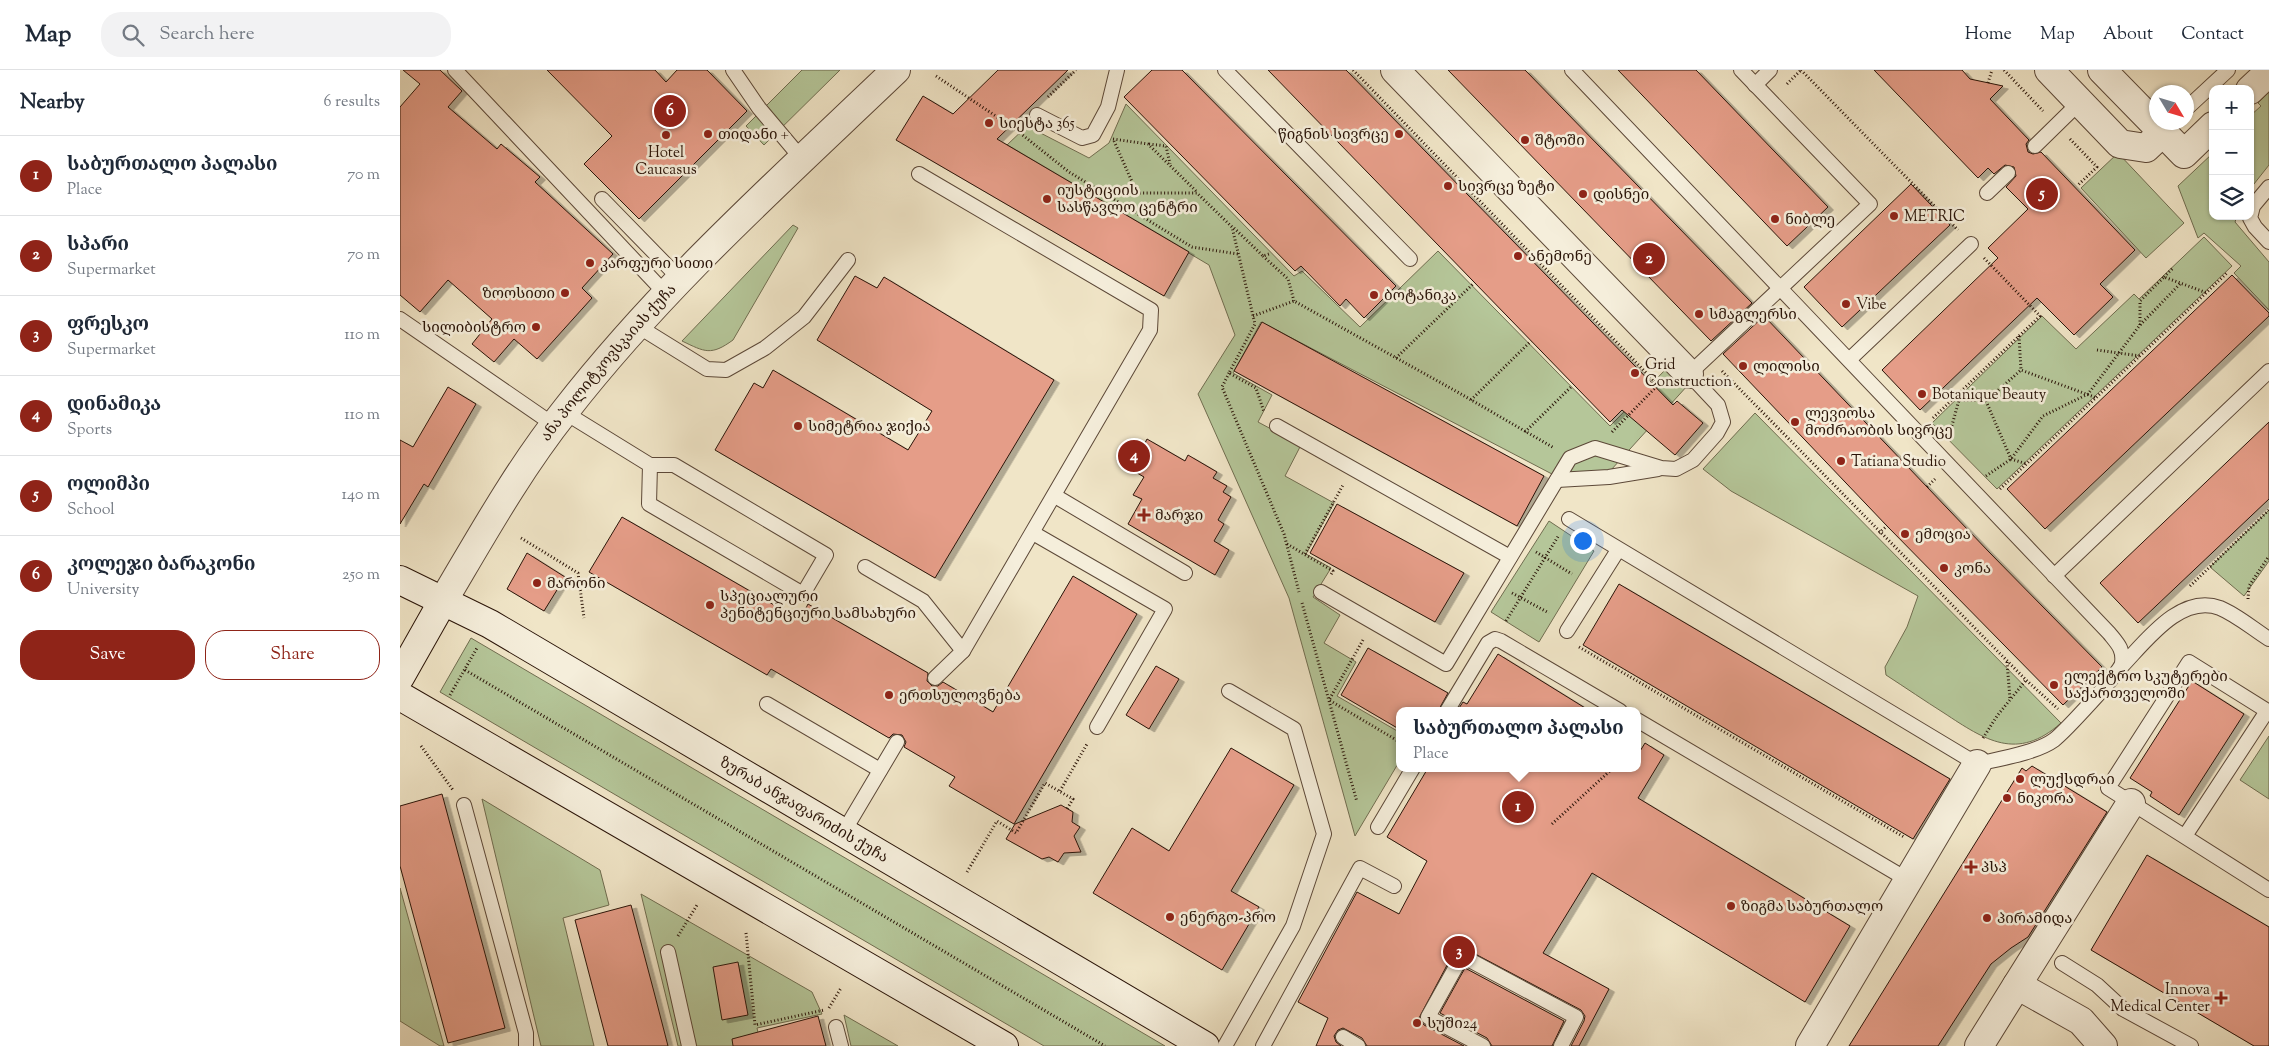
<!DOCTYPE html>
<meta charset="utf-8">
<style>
body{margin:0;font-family:"Sorts Mill Goudy","Noto Serif Georgian",serif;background:#f2f2f3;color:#1f2937}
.controls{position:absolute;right:15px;top:15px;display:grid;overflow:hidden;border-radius:10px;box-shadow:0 1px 4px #0004}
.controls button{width:45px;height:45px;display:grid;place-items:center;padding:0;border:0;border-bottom:1px solid #e0e1e3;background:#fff;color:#1f2937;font:25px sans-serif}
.compass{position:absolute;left:1749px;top:15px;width:45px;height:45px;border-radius:50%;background:#fff;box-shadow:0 1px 4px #0004;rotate:128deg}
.you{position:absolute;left:1182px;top:470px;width:18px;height:18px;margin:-12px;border:4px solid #fff;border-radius:50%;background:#1a73e8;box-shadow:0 0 0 8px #1a73e833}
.badge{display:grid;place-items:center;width:32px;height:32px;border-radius:50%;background:#8f2418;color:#fff;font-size:16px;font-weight:700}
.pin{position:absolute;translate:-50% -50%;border:2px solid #fff;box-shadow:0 1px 5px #0006}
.popup{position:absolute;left:996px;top:637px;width:245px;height:65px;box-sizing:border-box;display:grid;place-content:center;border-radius:10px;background:#fff;filter:drop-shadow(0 1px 4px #0005);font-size:16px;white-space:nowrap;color:#747a83}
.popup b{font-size:19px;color:#1f2937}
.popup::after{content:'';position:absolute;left:50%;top:100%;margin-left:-10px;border:10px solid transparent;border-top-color:#fff}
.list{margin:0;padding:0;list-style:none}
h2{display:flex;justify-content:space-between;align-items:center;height:65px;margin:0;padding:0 20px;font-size:21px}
h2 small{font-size:16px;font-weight:400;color:#747a83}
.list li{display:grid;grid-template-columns:32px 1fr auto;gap:15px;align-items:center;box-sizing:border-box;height:80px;padding:0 20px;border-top:1px solid #e0e1e3}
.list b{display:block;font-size:19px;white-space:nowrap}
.list p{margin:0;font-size:16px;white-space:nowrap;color:#747a83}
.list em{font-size:16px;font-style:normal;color:#747a83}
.actions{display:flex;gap:10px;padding:15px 20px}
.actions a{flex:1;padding:11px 0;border:1px solid #8f2418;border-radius:20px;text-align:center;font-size:18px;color:#8f2418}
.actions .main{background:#8f2418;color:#fff}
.icon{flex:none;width:28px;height:28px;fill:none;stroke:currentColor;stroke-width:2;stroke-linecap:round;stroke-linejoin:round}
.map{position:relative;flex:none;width:1869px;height:976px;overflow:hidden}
header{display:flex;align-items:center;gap:30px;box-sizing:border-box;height:70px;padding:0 25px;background:#fff;border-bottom:1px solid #e0e1e3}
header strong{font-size:24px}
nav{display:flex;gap:28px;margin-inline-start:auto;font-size:18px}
.search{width:350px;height:45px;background:#f2f2f3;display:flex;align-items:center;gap:12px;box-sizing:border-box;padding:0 18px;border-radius:20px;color:#747a83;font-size:19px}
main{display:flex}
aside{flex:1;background:#fff}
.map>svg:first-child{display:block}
.green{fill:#b5c699;stroke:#706d50}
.building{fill:#e59d88;stroke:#2a1408;filter:url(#shadow)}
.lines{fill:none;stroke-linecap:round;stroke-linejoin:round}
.service-casing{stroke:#5c4838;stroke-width:16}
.minor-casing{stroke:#5c4838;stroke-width:30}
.tertiary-casing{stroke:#5c4838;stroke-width:30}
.secondary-casing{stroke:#2a1408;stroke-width:30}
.path{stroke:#2a1408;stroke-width:3;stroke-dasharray:1 2.5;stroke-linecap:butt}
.service{stroke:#f5eedb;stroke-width:14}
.minor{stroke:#f5eedb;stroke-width:28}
.tertiary{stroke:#f5eedb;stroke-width:28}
.secondary{stroke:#f5eedb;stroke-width:28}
.poi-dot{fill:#8f2418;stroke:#f5eedb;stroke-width:2}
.labels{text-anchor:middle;stroke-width:5;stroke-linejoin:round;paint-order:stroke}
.poi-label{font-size:15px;fill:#2a1408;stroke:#f5eedb;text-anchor:start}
.street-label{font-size:15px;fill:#2a1408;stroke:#f5eedb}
</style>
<header>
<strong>Map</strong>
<div class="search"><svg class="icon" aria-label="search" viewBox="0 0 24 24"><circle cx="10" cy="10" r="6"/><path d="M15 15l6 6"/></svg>Search here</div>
<nav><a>Home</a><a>Map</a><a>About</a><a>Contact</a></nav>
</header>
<main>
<aside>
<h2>Nearby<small>6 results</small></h2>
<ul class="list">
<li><span class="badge">1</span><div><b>საბურთალო პალასი</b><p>Place</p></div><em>70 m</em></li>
<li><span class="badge">2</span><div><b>სპარი</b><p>Supermarket</p></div><em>70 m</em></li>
<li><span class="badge">3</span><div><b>ფრესკო</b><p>Supermarket</p></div><em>110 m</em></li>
<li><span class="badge">4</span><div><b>დინამიკა</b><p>Sports</p></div><em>110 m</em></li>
<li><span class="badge">5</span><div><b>ოლიმპი</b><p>School</p></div><em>140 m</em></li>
<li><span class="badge">6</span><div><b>კოლეჯი ბარაკონი</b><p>University</p></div><em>250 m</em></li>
</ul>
<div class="actions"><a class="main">Save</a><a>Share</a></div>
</aside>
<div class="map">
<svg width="1869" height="976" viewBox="0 0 1869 976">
<defs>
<filter id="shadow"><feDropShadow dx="5.5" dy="3" stdDeviation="0" flood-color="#0004"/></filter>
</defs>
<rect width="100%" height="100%" fill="#f0e5c7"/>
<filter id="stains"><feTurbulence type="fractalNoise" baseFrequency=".004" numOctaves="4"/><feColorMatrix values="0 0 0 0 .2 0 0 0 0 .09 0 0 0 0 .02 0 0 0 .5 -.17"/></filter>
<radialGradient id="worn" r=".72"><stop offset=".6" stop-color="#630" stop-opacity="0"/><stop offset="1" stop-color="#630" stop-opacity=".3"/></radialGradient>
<g class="green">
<polygon points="402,0 440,0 364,75 346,56"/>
<polygon points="1869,22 1869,95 1850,119 1850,46 1861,36 1858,33"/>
<polygon points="726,34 894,206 902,201 960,257 1038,181 1210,356 1269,296 1288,315 1201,411 1173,415 861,252 833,303 872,325 858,352 901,375 885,406 934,433 906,484 931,498 913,527 940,545 924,573 956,592 937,626 999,662 999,692 955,766 889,528 798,324 835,265 809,195 607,75 627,56 689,88 709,73"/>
<polygon points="1718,83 1784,153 1746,188 1681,118"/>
<polygon points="1813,83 1813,146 1837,146 1835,152 1869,192 1869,240 1834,203 1841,196 1804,163 1798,168 1778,116"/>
<path d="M 393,155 L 398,158 L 333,270 C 311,286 305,282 282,271 Z"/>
<polygon points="1804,167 1832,196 1597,419 1532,353 1642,246 1676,279 1734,224 1739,229"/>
<path d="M 1355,343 L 1661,653 C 1617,692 1585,670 1544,643 C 1525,631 1506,618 1486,605 L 1485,597 L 1507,557 L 1518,526 L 1331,421 L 1303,399 Z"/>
<polygon points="1869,440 1869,491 1844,526 1810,497"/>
<polygon points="1149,451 1194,481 1139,572 1091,542"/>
<polygon points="71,568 88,578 765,976 644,976 40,622"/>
<polygon points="1869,666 1869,729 1840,710"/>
<polygon points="82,729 200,800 209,835 163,848 194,976 141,976"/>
<polygon points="0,818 44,976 40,976 0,951"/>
<polygon points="241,824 412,922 422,944 357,958 361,976 278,976"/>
<polygon points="444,945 498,976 451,976"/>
</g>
<g class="building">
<polygon points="3,0 40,0 62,21 48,37 97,79 101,74 140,107 135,112 213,184 182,218 192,228 137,289 114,269 94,292 72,274 92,249 48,210 20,242 0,225 0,37 20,14"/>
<polygon points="147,0 255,0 266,12 277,0 307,0 347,41 239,149 184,94 212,66"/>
<polygon points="598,0 668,0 597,69 789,182 764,226 496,70 523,26 553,44"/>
<polygon points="752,0 782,0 996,216 964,248 946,229 940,236 901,196 895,201 724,27"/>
<polygon points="868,0 946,0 1273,335 1277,331 1303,353 1275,385 1222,340 1210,352"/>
<polygon points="1048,0 1125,0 1352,233 1311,271"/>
<polygon points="1218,0 1296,0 1428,137 1387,176"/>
<polygon points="1474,0 1562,0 1570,9 1603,16 1590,29 1629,70 1626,74 1628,82 1633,84 1641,82 1735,180 1700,214 1713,227 1674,265 1637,228 1520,340 1482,300 1598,188 1588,178 1628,139 1606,117 1616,106 1614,97 1605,95 1594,104 1588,98 1578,108"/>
<polygon points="1511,114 1550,155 1442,257 1404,217"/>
<polygon points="1832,205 1869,243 1869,246 1645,459 1607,419"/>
<polygon points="455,206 477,218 484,207 654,310 535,508 315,380 354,313 363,318 373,300 508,380 532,341 417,270"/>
<polygon points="1364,246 1589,482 1702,597 1663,635 1487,456 1323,284"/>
<polygon points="862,252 1144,406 1117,456 834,301"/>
<polygon points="48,317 76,334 28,417 24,414 0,454 0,370 13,377"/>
<polygon points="1869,352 1869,429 1738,553 1700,513"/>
<polygon points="730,369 743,377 747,369 785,391 788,385 817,402 813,408 827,416 823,422 831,427 818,450 824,454 814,471 829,480 815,505 728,454 742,429 733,425 744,407 717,391"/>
<polygon points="937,434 1064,503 1035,552 910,483"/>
<polygon points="222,447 400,550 408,534 528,603 527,611 532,616 538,616 543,612 593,642 673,506 737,544 614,754 549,716 555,707 504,677 506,672 502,665 493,664 489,668 371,599 367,605 189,502"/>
<polygon points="127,483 165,507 144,541 107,519"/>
<polygon points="1219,514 1550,709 1513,769 1183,575"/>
<polygon points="968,578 1048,623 1038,641 999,641 999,659 941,625"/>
<polygon points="1098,584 1190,641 1057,641 1063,632 1067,634"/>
<polygon points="756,596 779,609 749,659 726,645"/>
<polygon points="1792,611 1844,644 1779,745 1750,726 1752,722 1730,708"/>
<polygon points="1245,673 1264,685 1238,728 1450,856 1405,932 1192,803 1143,883 1209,919 1179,976 1171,976 1184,951 1185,946 1181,940 1062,877 1054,882 1019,948 1024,955 1064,976 967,976 962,968 943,958 938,960 934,966 936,972 941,976 916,976 928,948 898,932 957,822 999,844 1027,791 987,767 1028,698 1237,698 1237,686"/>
<polygon points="831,678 894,715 831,821 859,837 822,900 693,823 732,758 769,781"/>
<polygon points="1632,696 1707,742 1628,867 1611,878 1591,894 1538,976 1449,976 1622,698 1626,701"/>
<polygon points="42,724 105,958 48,973 0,796 0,736"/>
<polygon points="661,735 673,742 672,752 680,757 674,766 681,782 664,783 658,792 649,787 642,789 606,769 615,754"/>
<polygon points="1747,785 1869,857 1869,976 1854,976 1691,880"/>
<polygon points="231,835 254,922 268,976 208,976 175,850"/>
<polygon points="338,892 348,945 322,950 313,897"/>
<polygon points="1065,898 1164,951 1152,976 1092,976 1087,968 1040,943"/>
<polygon points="418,946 426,976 333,976 332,969"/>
</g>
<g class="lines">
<g class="service-casing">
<g id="service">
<polyline points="55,0 266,224"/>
<polyline points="333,0 359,38 402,89"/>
<polyline points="825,0 1010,189"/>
<polyline points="1355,15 1370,0"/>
<polyline points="1786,39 1828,0"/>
<polyline points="637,45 682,68 693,65 708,37 717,0"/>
<polyline points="1635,76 1680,32"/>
<polyline points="519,104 751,240 750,260 563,581 535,608"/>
<polyline points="1869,117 1853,136 1850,148 1855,157 1869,172"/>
<polyline points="1587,123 1608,103"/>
<polyline points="202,129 280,209"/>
<polyline points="0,249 154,355"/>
<polyline points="236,255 307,299 326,300 365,278 404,247 448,190"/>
<polyline points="1450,289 1571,174"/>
<polyline points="164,342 250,395 274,395 426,485 403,524 249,434 250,395"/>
<polyline points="877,356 1110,487"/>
<polyline points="1157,410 1209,407 1258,399"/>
<polyline points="655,426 785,503"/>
<path d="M 1169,449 L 1577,694 C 1598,689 1636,683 1654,670 C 1664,662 1721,602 1722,593 C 1724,579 1717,573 1709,563 L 1172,0"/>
<polyline points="633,463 765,539 697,657"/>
<polyline points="465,497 523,531 563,581"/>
<polyline points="1654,506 1869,301"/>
<polyline points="921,522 1046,594 1170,388 1195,378 1261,398 1276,399 1293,390 1317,363 1323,352 1318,335 1289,304 1470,134 1341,0"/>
<polyline points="1167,561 1218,480"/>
<path d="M 1722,596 C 1746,571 1781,523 1820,538 C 1837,545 1853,559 1869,569"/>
<polyline points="367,634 480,700"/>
<polyline points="1047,641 1088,573 1095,569 1101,571 1220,641"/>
<polyline points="1869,642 1789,592 1708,718 1869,820"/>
<polyline points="1237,650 1508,810"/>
<polyline points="64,735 126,963 126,976"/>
<polyline points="978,757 1013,698"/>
<polyline points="443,763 497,672"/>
<polyline points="1785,766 1867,641"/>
<polyline points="268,882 289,976"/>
<polyline points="1662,893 1697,915 1723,939 1791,976"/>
<polyline points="436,957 441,976"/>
<polyline points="943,967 958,976"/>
<polyline points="825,976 893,856 924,764 894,659 829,621"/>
<polyline points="863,976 960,798 994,816"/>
<polyline points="1083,976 1028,947 1062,886 1176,947 1161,976"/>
</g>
</g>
<g class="minor-casing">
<g id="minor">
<polyline points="995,0 1289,304"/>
<polyline points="1649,0 1720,74 1746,78 1763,62"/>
<polyline points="1702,0 1784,84 1813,56"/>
<polyline points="1850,20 1869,2"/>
<polyline points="1617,915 1731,733"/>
<polyline points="1410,976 1577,694"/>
<polyline points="1579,976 1617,915 1681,951 1703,976"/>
</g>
</g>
<g class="tertiary-casing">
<g id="tertiary">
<path id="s1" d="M 43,531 C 81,467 118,400 165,341 C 262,216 382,109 496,0"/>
</g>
</g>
<g class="secondary-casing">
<g id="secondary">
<path id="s2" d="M 0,510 L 90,554 L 805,976"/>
<polyline points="0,607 43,531"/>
<polyline points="0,626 604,976"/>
</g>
</g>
<g class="path">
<polyline points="953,0 1258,315"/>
<polyline points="1401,0 1558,160"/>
<polyline points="1604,0 1643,41"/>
<polyline points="536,6 615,59 669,102 792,177 838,184"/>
<polyline points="1588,13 1592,0"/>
<polyline points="1387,14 1401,0"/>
<polyline points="648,27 676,0"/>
<polyline points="713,69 748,74 797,122"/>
<polyline points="1670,69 1697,97 1678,115"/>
<polyline points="714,71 737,123 797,123 832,157 855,254 829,303 856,318 864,342"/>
<polyline points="749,74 766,76 770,94"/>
<polyline points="834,158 863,186 869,184"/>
<polyline points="863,186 888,209 894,231"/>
<polyline points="1764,207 1773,198"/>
<polyline points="853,246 894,231 1061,324 1154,378"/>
<polyline points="1740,255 1740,231 1764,207 1807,223"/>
<polyline points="1619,266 1621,300 1697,328"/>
<polyline points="1697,280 1740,286"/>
<polyline points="996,288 1074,213"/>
<polyline points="1322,301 1626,610 1658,639"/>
<polyline points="829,303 822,317 884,464 899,522"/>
<polyline points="1555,326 1559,330 1586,331 1621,300"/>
<polyline points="1071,330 1131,271"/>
<polyline points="1586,331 1611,389 1627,394"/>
<polyline points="1533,348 1640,246 1584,188"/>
<polyline points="1125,362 1171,317"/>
<polyline points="1212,362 1258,315"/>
<polyline points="1549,366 1559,330"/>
<polyline points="1586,406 1611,389 1643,346 1688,324 1740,255 1780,214"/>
<polyline points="1527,417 1535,409"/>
<polyline points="1600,419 1828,202"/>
<polyline points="1479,463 1487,456"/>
<polyline points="121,468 178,503 184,548"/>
<polyline points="887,474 933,501 930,506"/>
<polyline points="1136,482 1172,504"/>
<polyline points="905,484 943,415"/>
<polyline points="1790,516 1869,440"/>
<polyline points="1112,523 1149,543"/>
<polyline points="1848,529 1849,516 1869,486"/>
<polyline points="902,533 957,732"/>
<polyline points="1106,551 1159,465"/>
<polyline points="963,570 929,630 998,671"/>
<polyline points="1179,577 1504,767"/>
<polyline points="1607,592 1610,629"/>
<polyline points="65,600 705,976"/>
<polyline points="50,625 77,578"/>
<polyline points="1583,668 1597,646 1626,610"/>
<polyline points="21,676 53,720"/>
<polyline points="660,721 687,674"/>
<polyline points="1152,754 1213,698"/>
<polyline points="567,802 597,751 616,763 645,713 673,729 667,739"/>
<polyline points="346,863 355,955 424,940"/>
<polyline points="278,866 297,835"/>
<polyline points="429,938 441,918"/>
</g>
<use href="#service" class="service"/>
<use href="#minor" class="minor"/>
<use href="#tertiary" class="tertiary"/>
<use href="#secondary" class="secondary"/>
</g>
<g class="poi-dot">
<circle cx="589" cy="53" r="5"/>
<circle cx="308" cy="64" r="5"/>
<circle cx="999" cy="64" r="5"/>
<circle cx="266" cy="65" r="5"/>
<circle cx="1125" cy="70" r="5"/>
<circle cx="1048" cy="116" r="5"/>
<circle cx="1183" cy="124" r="5"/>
<circle cx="647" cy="129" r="5"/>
<circle cx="1494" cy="146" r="5"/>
<circle cx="1375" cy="149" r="5"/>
<circle cx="1118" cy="186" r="5"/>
<circle cx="190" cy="193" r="5"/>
<circle cx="165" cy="223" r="5"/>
<circle cx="974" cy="225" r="5"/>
<circle cx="1446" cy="234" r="5"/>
<circle cx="1299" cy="244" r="5"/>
<circle cx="136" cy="257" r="5"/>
<circle cx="1343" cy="296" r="5"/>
<circle cx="1235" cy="303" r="5"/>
<circle cx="1522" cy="324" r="5"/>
<circle cx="1395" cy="352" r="5"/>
<circle cx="398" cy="356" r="5"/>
<circle cx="1441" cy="391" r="5"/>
<path d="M741.5 437.5h5v5h5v5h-5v5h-5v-5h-5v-5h5z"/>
<circle cx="1505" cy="464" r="5"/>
<circle cx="1544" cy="498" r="5"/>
<circle cx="137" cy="513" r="5"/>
<circle cx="310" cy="535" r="5"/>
<circle cx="1654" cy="615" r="5"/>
<circle cx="489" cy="625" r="5"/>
<circle cx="1620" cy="709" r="5"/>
<circle cx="1607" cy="728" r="5"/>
<path d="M1568.5 789.5h5v5h5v5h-5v5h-5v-5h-5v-5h5z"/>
<circle cx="1331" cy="836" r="5"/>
<circle cx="770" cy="847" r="5"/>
<circle cx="1587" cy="848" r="5"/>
<path d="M1818.5 920.5h5v5h5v5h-5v5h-5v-5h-5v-5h5z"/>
<circle cx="1017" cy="953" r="5"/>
</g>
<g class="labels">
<g class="poi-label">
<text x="599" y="58">სიესტა 365</text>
<text x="318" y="69">თიდანი +</text>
<text x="989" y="69" text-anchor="end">წიგნის სივრცე</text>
<text x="1135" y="75">შტოში</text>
<text x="266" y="87" text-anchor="middle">Hotel<tspan x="266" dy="17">Caucasus</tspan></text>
<text x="1058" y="121">სივრცე ზეტი</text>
<text x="657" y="125">იუსტიციის<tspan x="657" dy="17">სასწავლო ცენტრი</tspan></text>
<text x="1193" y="129">დისნეი</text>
<text x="1504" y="151">METRIC</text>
<text x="1385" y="154">ნიბლე</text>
<text x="1128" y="191">ანემონე</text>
<text x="200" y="198">კარფური სითი</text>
<text x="155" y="228" text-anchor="end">ზოოსითი</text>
<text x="984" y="230">ბოტანიკა</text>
<text x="1456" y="239">Vibe</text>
<text x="1309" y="249">სმაგლერსი</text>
<text x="126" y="262" text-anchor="end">სილიბისტრო</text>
<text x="1245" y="299">Grid<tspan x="1245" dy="17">Construction</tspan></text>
<text x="1353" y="301">ლილისი</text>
<text x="1532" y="329">Botanique Beauty</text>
<text x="1405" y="348">ლევიოსა<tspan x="1405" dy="17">მოძრაობის სივრცე</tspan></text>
<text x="408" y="361">სიმეტრია ჯიქია</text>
<text x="1451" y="396">Tatiana Studio</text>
<text x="755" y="450">მარჯი</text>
<text x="1515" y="469">ემოცია</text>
<text x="1554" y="503">კონა</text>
<text x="147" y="518">მარონი</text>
<text x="320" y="531">სპეციალური<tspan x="320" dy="17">პენიტენციური სამსახური</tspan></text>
<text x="1664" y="611">ელექტრო სკუტერები<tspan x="1664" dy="17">საქართველოში</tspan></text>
<text x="499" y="630">ერთსულოვნება</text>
<text x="1630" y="714">ლუქსდრაი</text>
<text x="1617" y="733">ნიკორა</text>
<text x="1581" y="802">პსპ</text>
<text x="1341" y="841">ზიგმა საბურთალო</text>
<text x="780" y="852">ენერგო-პრო</text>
<text x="1597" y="853">პირამიდა</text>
<text x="1810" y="924" text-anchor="end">Innova<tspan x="1810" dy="17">Medical Center</tspan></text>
<text x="1027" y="958">სუში24</text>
</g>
<g class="street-label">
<text dy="5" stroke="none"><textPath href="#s1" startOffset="291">ანა პოლიტკოვსკაიას ქუჩა</textPath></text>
<text dy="5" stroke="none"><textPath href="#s2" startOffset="465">ზურაბ ანჯაფარიძის ქუჩა</textPath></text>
</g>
</g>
<rect width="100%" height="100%" filter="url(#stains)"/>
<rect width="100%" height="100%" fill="url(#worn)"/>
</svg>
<div class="controls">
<button>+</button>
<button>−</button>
<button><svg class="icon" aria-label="layers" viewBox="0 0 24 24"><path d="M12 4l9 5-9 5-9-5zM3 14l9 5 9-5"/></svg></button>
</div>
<svg class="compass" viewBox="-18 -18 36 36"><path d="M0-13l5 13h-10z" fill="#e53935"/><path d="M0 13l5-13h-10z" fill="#747a83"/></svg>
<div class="you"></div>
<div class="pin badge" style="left:1118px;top:737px">1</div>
<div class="popup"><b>საბურთალო პალასი</b>Place</div>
<div class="pin badge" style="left:1249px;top:189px">2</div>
<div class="pin badge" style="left:1059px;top:882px">3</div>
<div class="pin badge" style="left:734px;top:386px">4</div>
<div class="pin badge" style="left:1642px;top:124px">5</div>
<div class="pin badge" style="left:270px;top:41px">6</div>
</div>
</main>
